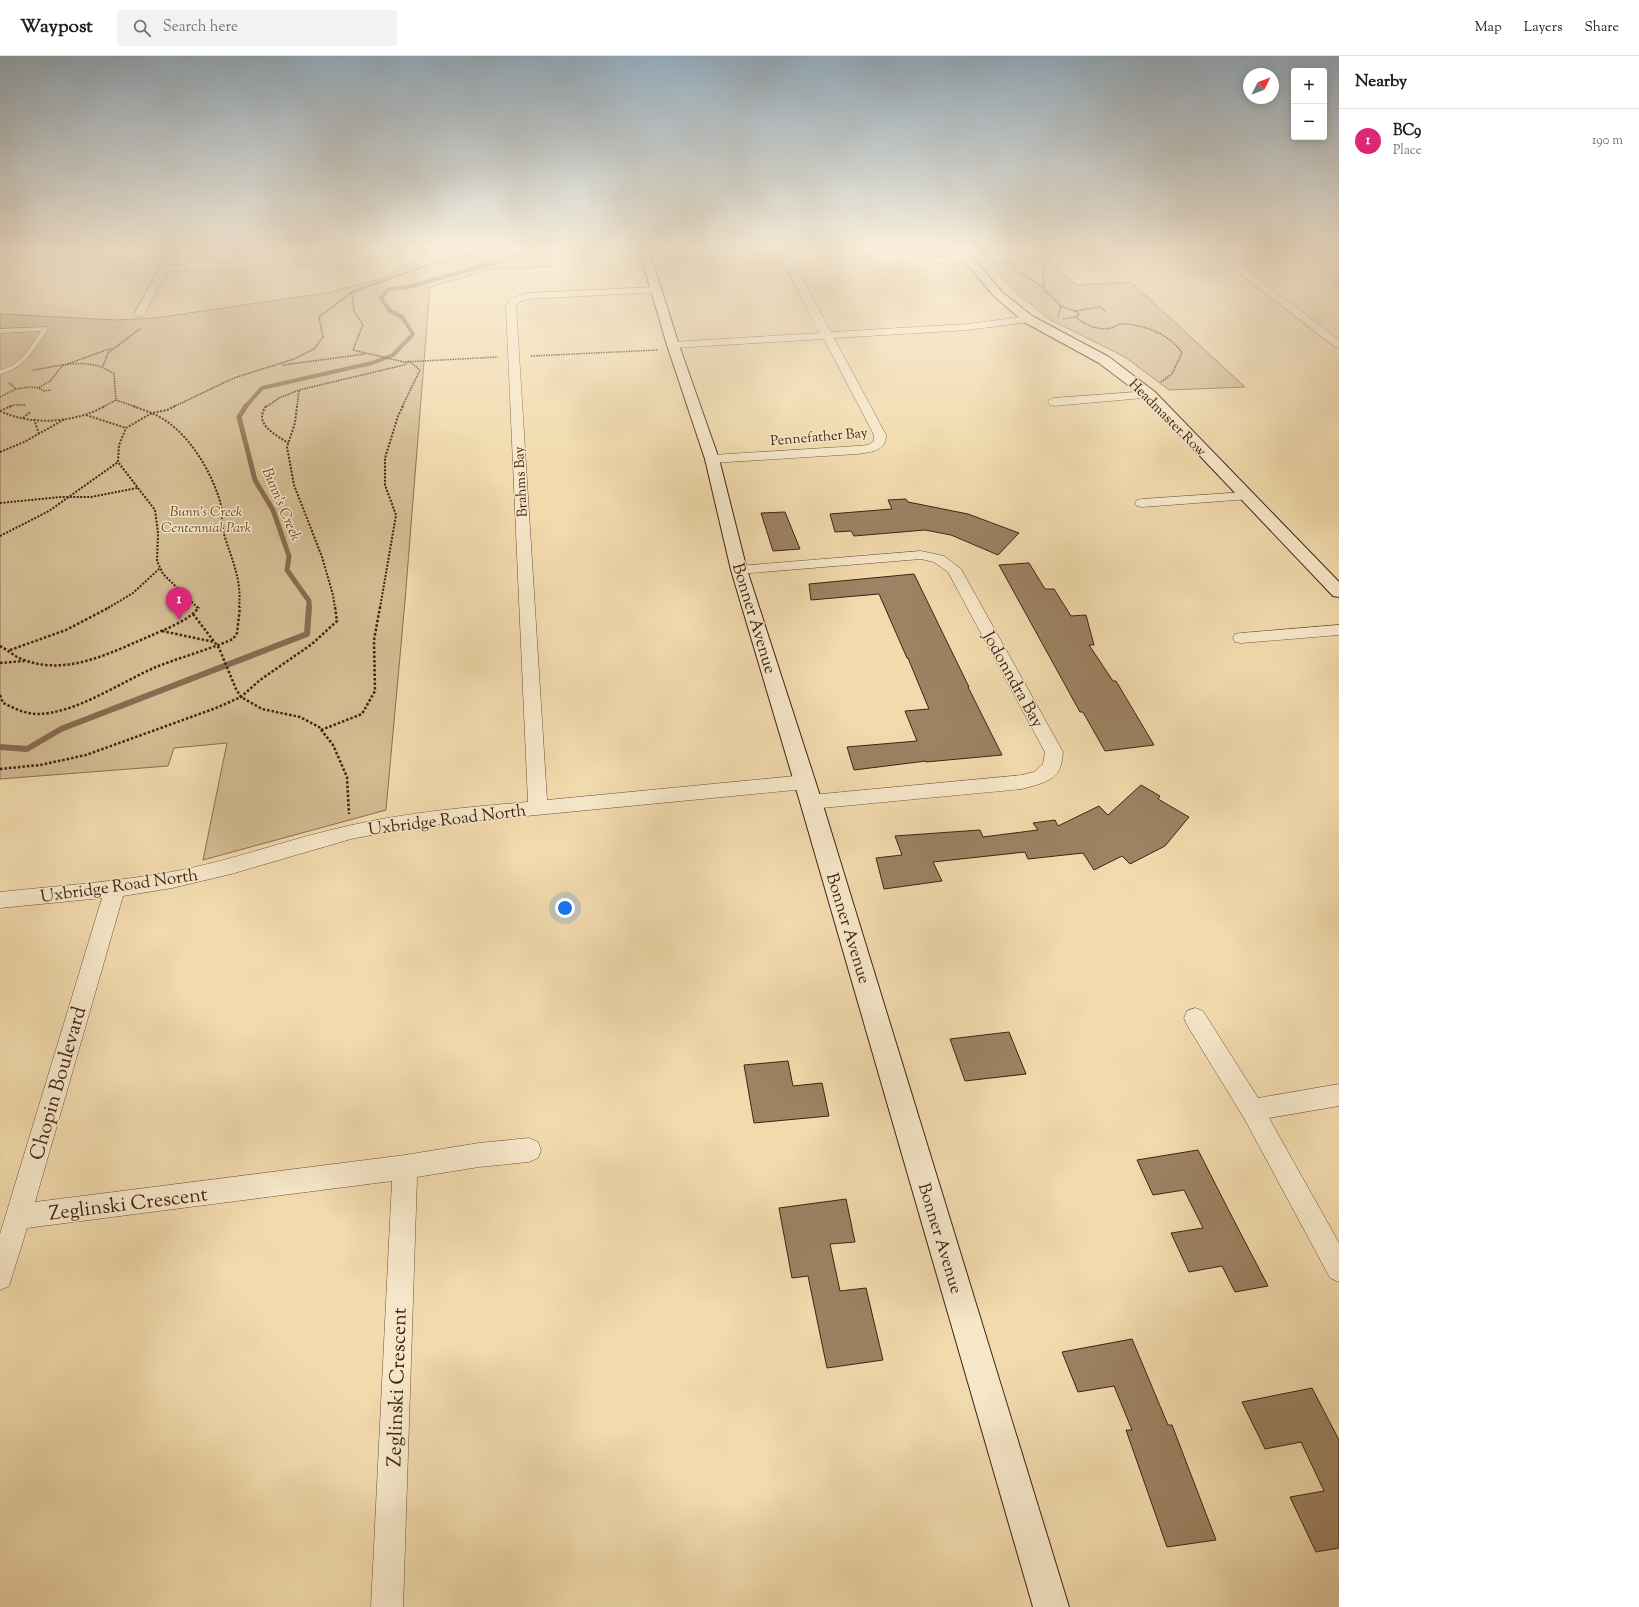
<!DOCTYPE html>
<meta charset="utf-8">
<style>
body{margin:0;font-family:"Sorts Mill Goudy",serif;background:#f2f2f2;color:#222}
.controls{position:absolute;right:12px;top:12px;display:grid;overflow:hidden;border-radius:4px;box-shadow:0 2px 10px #0003}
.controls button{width:36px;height:36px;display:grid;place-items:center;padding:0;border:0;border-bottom:1px solid #e0e0e0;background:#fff;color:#222;font:20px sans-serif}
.compass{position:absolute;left:1243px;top:12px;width:36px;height:36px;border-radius:50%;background:#fff;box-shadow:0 2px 10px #0003;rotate:48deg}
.you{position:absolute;left:565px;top:852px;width:14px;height:14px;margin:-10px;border:3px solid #fff;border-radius:50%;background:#1a73e8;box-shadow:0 0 0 6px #1a73e833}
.badge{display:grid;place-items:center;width:26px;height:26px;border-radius:50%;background:#db2777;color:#fff;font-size:13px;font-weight:700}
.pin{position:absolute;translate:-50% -33px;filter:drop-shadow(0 1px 2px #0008)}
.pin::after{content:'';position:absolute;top:21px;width:14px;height:12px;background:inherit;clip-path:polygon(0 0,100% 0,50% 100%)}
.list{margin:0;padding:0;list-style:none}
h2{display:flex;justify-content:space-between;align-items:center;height:52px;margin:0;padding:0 16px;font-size:17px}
h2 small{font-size:13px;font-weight:400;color:#767676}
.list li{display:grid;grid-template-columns:26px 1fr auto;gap:12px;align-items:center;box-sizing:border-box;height:64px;padding:0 16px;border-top:1px solid #e0e0e0}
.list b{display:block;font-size:15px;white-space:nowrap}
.list p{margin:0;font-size:13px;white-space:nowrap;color:#767676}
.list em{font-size:13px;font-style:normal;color:#767676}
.icon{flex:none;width:22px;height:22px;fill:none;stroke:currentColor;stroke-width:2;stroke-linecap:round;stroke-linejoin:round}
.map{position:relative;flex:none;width:1339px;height:1551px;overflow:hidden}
header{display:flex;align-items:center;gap:24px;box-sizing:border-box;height:56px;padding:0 20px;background:#fff;border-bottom:1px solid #e0e0e0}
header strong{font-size:19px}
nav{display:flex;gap:22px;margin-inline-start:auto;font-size:14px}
.search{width:280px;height:36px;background:#f2f2f2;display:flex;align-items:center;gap:10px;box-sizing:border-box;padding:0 14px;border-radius:4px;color:#767676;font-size:15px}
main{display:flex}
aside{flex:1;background:#fff}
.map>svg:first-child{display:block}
.green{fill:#d3bb92;stroke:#8a6e53}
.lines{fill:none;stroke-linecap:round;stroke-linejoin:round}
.stream-far2{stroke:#876b50;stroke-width:4}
.stream-far1{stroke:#876b50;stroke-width:5}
.stream{stroke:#876b50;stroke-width:6}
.building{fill:#9d8263;stroke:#412214}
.lane-casing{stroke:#6d503a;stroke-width:1}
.street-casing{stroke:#6d503a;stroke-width:1}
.secondary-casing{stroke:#412214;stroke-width:2}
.path-far2{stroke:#412214;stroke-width:1.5;stroke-dasharray:1.5 1;stroke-linecap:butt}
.path-far1{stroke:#412214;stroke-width:2;stroke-dasharray:2 1.5;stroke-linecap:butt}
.path{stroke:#412214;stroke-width:2.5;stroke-dasharray:2.5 2;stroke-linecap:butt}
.lane{fill:#f6e7c9;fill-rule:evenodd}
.street{fill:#f6e7c9;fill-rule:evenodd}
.secondary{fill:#f6e7c9;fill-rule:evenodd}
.labels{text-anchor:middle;stroke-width:3;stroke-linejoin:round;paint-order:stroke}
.far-street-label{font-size:14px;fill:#412214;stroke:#f6e7c9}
.far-park-label{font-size:14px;font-style:italic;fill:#664834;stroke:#f6e7c9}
.far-water-label{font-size:15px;font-style:italic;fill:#644632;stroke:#f6e7c9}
.street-label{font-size:17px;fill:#412214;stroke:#f6e7c9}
.near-street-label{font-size:20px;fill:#412214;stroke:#f6e7c9}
</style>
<header>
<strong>Waypost</strong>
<div class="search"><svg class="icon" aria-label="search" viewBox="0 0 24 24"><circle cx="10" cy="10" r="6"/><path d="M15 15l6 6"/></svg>Search here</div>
<nav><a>Map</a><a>Layers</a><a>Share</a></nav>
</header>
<main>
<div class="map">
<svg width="1339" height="1551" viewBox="0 0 1339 1551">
<rect width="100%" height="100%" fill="#f1daac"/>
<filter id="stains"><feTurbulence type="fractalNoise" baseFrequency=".005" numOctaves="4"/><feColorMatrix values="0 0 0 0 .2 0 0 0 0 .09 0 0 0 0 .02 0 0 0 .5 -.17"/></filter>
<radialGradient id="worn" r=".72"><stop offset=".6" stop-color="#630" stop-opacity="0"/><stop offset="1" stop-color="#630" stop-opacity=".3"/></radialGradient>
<g class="green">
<polygon points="419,194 560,194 552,199 552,211 492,213 430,231 405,545 386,754 203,804 227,687 174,692 168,710 0,723 0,258 116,264 155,262 326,237 381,223 418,202"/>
<polygon points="1048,204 1077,229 1131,226 1245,331 1169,334 1125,301 1051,264 1039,255 1014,235 990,207"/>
</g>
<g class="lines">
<polyline class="stream-far2" points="245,351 262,332 372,307 393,299 413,278 402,261 390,255 381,242 389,233 408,231 538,194"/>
<polyline class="stream-far1" points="246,350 239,361 255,424 273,454 289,500 287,514 309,545 309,552"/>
<polyline class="stream" points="0,691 27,693 61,673 307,578 309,551"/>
</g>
<g class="building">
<polygon points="906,443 908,446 968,458 1019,477 998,499 951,479 925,474 854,480 851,475 835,476 830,458 892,453 888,444"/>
<polygon points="785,456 800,493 773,495 761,457"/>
<polygon points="1029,507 1045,533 1054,533 1071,560 1086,559 1094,589 1089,589 1113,625 1116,625 1154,689 1105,695 1083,656 1080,656 999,509"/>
<polygon points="914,518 969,631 968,631 1002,699 926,706 926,705 854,714 847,691 917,685 905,655 929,653 908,602 907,602 879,538 811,544 809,528"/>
<polygon points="1141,729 1160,740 1158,743 1189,761 1165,790 1130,808 1122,800 1094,814 1083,797 1028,803 1025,796 933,806 942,825 884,833 876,802 902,799 895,780 980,774 983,781 1038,774 1033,767 1055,764 1058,770 1099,750 1108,759"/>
<polygon points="1009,976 1026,1018 965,1025 950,983"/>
<polygon points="788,1005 793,1030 822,1027 829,1060 754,1067 744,1009"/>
<polygon points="1198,1094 1228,1153 1268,1230 1235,1236 1222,1210 1189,1216 1171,1177 1203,1172 1184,1134 1153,1139 1137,1104"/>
<polygon points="846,1143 855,1186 830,1188 840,1235 866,1232 883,1304 827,1312 808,1220 792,1222 779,1152"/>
<polygon points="1132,1283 1168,1369 1172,1369 1216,1484 1167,1491 1126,1374 1132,1374 1114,1330 1078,1336 1062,1296"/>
<polygon points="1312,1332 1339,1384 1339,1492 1316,1496 1290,1441 1324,1435 1301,1386 1265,1393 1242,1346"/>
</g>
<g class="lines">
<g class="lane-casing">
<path id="lane" d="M 45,271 L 48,273 C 35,292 24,313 0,318 L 0,314 C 20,310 31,291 41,275 L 0,277 L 0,273 Z"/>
</g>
<g class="street-casing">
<g id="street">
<polygon points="170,194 180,194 171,209 308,203 324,200 330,194 340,194 330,204 308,209 168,215 143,260 135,260 134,258"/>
<path d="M 777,194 L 787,194 L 831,276 L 968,268 L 1028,260 L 1033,263 L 1028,266 L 968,274 L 834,282 L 886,379 C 886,396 870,396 857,398 L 712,407 L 707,406 L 706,403 L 707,400 L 712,399 L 857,390 L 868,389 L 874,385 L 874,379 L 824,283 L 673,292 L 668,289 L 673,286 L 820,277 Z"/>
<polygon points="1069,194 1123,194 1118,197 938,207 933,204 938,201"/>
<polygon points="1210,194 1221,194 1339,284 1339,292 1335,291"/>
<path d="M 656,231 L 661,234 L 660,236 L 528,243 L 519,246 L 516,250 L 547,744 L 805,719 L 811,721 L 814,726 L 811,731 L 805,733 L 413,771 L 351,783 L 231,818 L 172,832 L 123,840 L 35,1146 L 405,1099 L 479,1087 L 529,1082 L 538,1086 L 541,1094 L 538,1102 L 529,1106 L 479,1111 L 417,1121 L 403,1551 L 371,1551 L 392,1125 L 27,1172 L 9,1230 L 0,1234 L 0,1178 L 102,842 L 0,852 L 0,836 C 57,830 114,826 171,816 C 232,805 291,782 352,769 C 410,756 469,751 528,746 L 506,250 L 512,242 L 528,237 Z"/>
<polygon points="1150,335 1154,337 1156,339 1154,341 1054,350 1050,349 1048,346 1050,343 1054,342"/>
<polygon points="1245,436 1250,437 1252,440 1250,443 1142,451 1137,450 1135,447 1137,444 1142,443"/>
<path d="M 921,495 L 944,500 L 961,513 L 1063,696 C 1062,701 1062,707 1060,712 C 1055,726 1035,729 1022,733 L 811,753 L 804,751 L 802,746 L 804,741 L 811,739 L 1022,719 L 1034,716 L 1043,708 L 1045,696 L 948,516 L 934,506 L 921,503 L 739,518 L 734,517 L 732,514 L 734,511 L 739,510 Z"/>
<polygon points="1339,569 1339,579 1241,587 1235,586 1233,582 1235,578 1241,577"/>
<polygon points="1195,952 1203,955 1258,1042 1339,1028 1339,1050 1269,1062 1339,1187 1339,1226 1330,1222 1244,1062 1187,969 1184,962 1187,955"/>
</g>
</g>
<g class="secondary-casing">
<g id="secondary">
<polygon points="639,194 649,194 679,289 719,403 747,514 822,746 1069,1551 1033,1551 800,746 731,514 705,403 667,289"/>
<polygon points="955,194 966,194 1002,236 1032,260 1109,301 1155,336 1339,526 1339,541 1333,540 1145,342 1099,307 1024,266 994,240"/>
</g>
</g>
<g class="path-far2">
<polyline points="434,207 435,194"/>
<polyline points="1043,211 1044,234 1061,250 1077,256 1079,258 1076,261"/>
<polyline points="1015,215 1027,220 1043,232"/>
<polyline points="352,237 354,255 363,269 353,294 404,306 498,301"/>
<polyline points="1075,255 1100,251 1106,256"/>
<polyline points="1058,261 1061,250"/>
<path d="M 1063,263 L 1076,261 C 1085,269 1099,275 1111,272 C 1115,271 1118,268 1122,268 C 1144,268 1171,279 1182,297 L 1172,318 L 1161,326"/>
<polyline points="531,300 658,294"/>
<polyline points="283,309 365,298"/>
<polyline points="103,310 108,297 141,272"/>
<path d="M 33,314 C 60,310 90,300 114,318 L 116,344 L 136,351"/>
<polyline points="9,327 16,333 29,331 38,332 50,325 62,310 112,292"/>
<polyline points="39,332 44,335 51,334"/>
<polyline points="0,341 16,333"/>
<polyline points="9,351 14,349 26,349"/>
<polyline points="103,351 116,344"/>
<polyline points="173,351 234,322 294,303 314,293 323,281 319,261 352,236 434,207 489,194"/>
<polyline points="266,351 279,342 299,334"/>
<polyline points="297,351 299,334 404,309 409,305 420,314 402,351"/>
</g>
<g class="path-far1">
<path d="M 133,350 C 146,355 159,359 169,367 C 193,385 211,416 220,445 C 223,456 221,467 224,478 C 232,505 242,523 239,552"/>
<polyline points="175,350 167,354 152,357 126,372 119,389 118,406 155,454 158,477 157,505 163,518 198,552"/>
<path d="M 266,350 C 253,368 275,378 288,387"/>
<polyline points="297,350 295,367 287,391 294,429 322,501 333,539 335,552"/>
<path d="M 0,355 C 31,370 75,367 105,350"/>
<polyline points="0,355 11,350"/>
<polyline points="86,359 126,372"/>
<polyline points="23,362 30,356"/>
<polyline points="34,363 39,378"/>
<polyline points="0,396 24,386 65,363"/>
<polyline points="0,447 61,441 91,441 137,432"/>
<polyline points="0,480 49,455 118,406"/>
<polyline points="108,552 133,537 160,512"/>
<polyline points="380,552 396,459 385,429 385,402 398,360 403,350"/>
</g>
<g class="path">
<polyline points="193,558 219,592 236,633 241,641 262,653 300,661 319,671 333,689 347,721 349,758"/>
<polyline points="162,575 214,586"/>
<path d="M 0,590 C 8,594 15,601 24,604 C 67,620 110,597 150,580 C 165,573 189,565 199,551"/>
<polyline points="10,594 66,574 110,551"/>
<polyline points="0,607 24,605"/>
<path d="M 0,639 L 3,647 C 14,652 25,658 37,658 C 75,658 121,626 156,611 C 181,601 208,594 233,583 L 237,577 L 240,551"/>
<polyline points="321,674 362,658 375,635 374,584 380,551"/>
<polyline points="0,713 40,709 86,699 216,652 241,641 260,624 312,588 337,565 335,551"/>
</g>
<use href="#lane" class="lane"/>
<use href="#street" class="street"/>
<use href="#secondary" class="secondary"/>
</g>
<linearGradient id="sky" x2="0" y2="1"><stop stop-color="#93aabb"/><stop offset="0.47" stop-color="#f9eeda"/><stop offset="1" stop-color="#f9eeda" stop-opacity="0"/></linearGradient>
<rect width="1339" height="411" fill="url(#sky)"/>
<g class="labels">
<g class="far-street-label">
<text transform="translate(1168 361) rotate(45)" y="5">Headmaster Row</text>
<text transform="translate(819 380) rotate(-5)" y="5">Pennefather Bay</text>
<text transform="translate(520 426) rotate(-93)" y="5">Brahms Bay</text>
</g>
<g class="far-park-label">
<text x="206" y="460">Bunn's Creek<tspan x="206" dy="16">Centennial Park</tspan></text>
</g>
<g class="far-water-label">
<text transform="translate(282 448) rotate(67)" y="5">Bunn's Creek</text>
</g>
<g class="street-label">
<text transform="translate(755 562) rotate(73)" y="6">Bonner Avenue</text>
<text transform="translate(1014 623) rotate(61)" y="6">Jodonndra Bay</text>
<text transform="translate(447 763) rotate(-7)" y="6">Uxbridge Road North</text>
<text transform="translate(119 829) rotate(-8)" y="6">Uxbridge Road North</text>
<text transform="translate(849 872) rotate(73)" y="6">Bonner Avenue</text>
<text transform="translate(941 1182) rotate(73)" y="6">Bonner Avenue</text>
</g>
<g class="near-street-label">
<text transform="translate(57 1027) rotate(-74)" y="7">Chopin Boulevard</text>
<text transform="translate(128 1147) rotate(-7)" y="7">Zeglinski Crescent</text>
<text transform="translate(396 1331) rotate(-88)" y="7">Zeglinski Crescent</text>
</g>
</g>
<rect width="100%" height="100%" filter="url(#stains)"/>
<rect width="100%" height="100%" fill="url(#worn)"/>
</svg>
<div class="controls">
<button>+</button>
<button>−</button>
</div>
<svg class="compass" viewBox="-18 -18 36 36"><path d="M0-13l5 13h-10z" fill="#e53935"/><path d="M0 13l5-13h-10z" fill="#767676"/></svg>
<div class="you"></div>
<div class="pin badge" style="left:179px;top:564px">1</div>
</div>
<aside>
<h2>Nearby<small></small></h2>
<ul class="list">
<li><span class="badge">1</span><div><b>BC9</b><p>Place</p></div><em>190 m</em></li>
</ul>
</aside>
</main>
